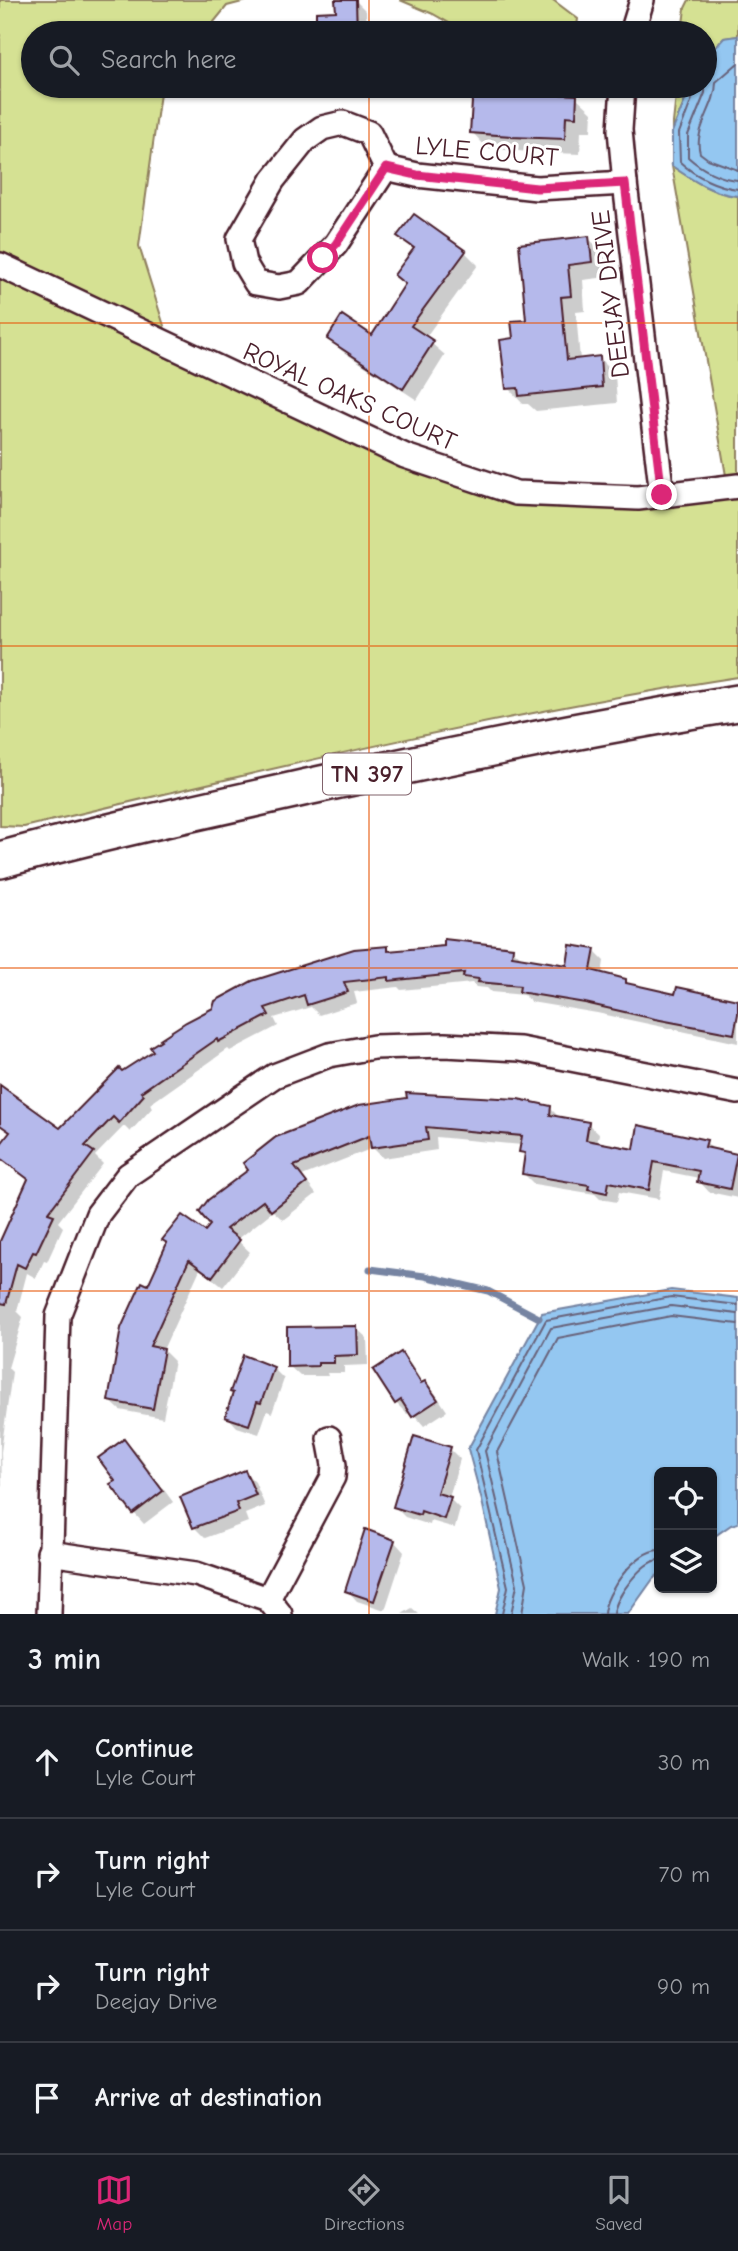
<!DOCTYPE html>
<meta charset="utf-8">
<style>
body{margin:0;font-family:"Comic Neue",sans-serif;background:#242831;color:#f1f3f6}
.controls{position:absolute;right:21px;bottom:21px;display:grid;overflow:hidden;border-radius:10px;box-shadow:0 2px 5px #0004}
.controls button{width:63px;height:63px;display:grid;place-items:center;padding:0;border:0;border-bottom:2px solid #363941;background:#171b24;color:#f1f3f6;font:35px sans-serif}
.stop{position:absolute;width:21px;height:21px;margin:-16px;border:5px solid #db2777;border-radius:50%;background:#fff}
.stop.end{background:#db2777;border-color:#fff;box-shadow:0 2px 7px #0008}
.list{margin:0;padding:0;list-style:none}
h2{display:flex;justify-content:space-between;align-items:center;height:91px;margin:0;padding:0 28px;font-size:30px}
h2 small{font-size:23px;font-weight:400;color:#9ea1a6}
.list li{display:grid;grid-template-columns:46px 1fr auto;gap:21px;align-items:center;box-sizing:border-box;height:112px;padding:0 28px;border-top:2px solid #363941}
.list b{display:block;font-size:26px;white-space:nowrap}
.list p{margin:0;font-size:23px;white-space:nowrap;color:#9ea1a6}
.list em{font-size:23px;font-style:normal;color:#9ea1a6}
.icon{flex:none;width:38px;height:38px;fill:none;stroke:currentColor;stroke-width:2;stroke-linecap:round;stroke-linejoin:round}
.map{position:relative;flex:none;width:738px;height:1614px;overflow:hidden}
.search{position:absolute;background:#171b24;box-shadow:0 2px 5px #0004;left:21px;right:21px;top:21px;height:77px;display:flex;align-items:center;gap:18px;box-sizing:border-box;padding:0 24px;border-radius:38px;color:#9ea1a6;font-size:26px}
.sheet{height:539px;background:#171b24}
nav{display:flex;justify-content:space-around;align-items:center;box-sizing:border-box;height:98px;border-top:2px solid #363941;background:#171b24;font-size:19px;color:#9ea1a6}
nav a{display:grid;justify-items:center;gap:4px}
nav .on{color:#db2777}
.map>svg:first-child{display:block}
.green{fill:#d5e193;stroke:#90805f;stroke-width:2}
.water{fill:#94c7f1;stroke:#7684a2;stroke-width:2}
.shadow{fill:#0003}
.lines{fill:none;stroke-linecap:round;stroke-linejoin:round}
.shore{stroke:#68627a;stroke-width:2}
.stream{stroke:#7684a2;stroke-width:7}
.building{fill:#b5b9eb;stroke:#4a1f2b;stroke-width:2}
.minor-casing{stroke:#4a1f2b;stroke-width:28}
.primary-casing{stroke:#4a1f2b;stroke-width:40}
.minor{stroke:#fff;stroke-width:23}
.primary{stroke:#fff;stroke-width:35}
.route{stroke:#db2777;stroke-width:9}
.grid{fill:none;stroke:#e8590c;stroke-width:2;stroke-opacity:0.55}
.labels{text-anchor:middle;stroke-width:6;stroke-linejoin:round;paint-order:stroke}
.shield{fill:#fff;stroke:#80626b;stroke-width:2}
.shield-label{font-size:24px;font-weight:bold;fill:#4a1f2b}
.street-label{font-size:26px;fill:#4a1f2b;stroke:#fff}
</style>
<div class="map">
<svg width="738" height="1614" viewBox="0 0 738 1614">
<rect width="100%" height="100%" fill="#fff"/>
<filter id="ink" filterUnits="userSpaceOnUse"><feTurbulence type="fractalNoise" baseFrequency=".0143" numOctaves="2"/><feDisplacementMap in="SourceGraphic" scale="14" xChannelSelector="R" yChannelSelector="G"/><feConvolveMatrix kernelMatrix="1 2 1 2 8 2 1 2 1" color-interpolation-filters="sRGB"/></filter>
<g filter="url(#ink)">
<g class="green">
<path d="M 0,0 L 250,0 L 227,6 L 205,33 L 33,33 L 33,86 L 161,86 L 139,246 L 170,345 L 516,493 L 728,487 L 672,166 C 692,180 713,194 738,196 L 738,677 C 497,714 261,771 24,827 L 0,826 Z"/>
<polygon points="400,0 553,0 578,19 576,33 467,33 433,14"/>
<polygon points="689,0 738,0 738,36 724,38 705,59 705,33 682,33 685,8"/>
<polygon points="677,86 691,86 672,132"/>
</g>
<g class="water">
<path d="M 738,36 L 738,196 C 713,194 692,180 672,166 L 672,132 L 691,86 L 705,86 L 705,59 L 724,38 Z"/>
<polygon points="671,1290 738,1298 738,1523 731,1525 712,1538 712,1472 659,1472 659,1574 653,1579 628,1614 495,1614 501,1588 482,1501 468,1449 542,1313"/>
</g>
<g class="shadow">
<polygon points="355,0 366,11 367,33 300,33 299,20 318,19 338,13"/>
<polygon points="538,90 543,95 576,97 592,112 591,131 581,131 580,154 529,152 487,148 472,132"/>
<polygon points="400,236 465,252 478,265 425,338 445,355 417,400 342,351 329,339 373,337 406,285 396,275 414,250"/>
<polygon points="588,238 604,253 607,277 583,280 585,311 576,312 580,360 599,358 615,374 617,403 536,411 528,404 523,404 508,388 515,340 528,321 521,245"/>
<polygon points="387,948 391,952 512,949 523,959 568,968 594,951 604,961 602,975 625,980 631,986 677,996 738,1002 738,1043 597,1013 531,1002 524,995 491,992 487,988 476,987 472,983 401,990 398,987 354,992 357,1003 347,1006 319,1015 311,1007 274,1018 278,1026 230,1051 228,1049 150,1104 153,1107 130,1132 124,1126 95,1156 103,1164 58,1222 63,1227 47,1262 44,1261 36,1278 27,1273 17,1311 23,1317 8,1368 12,1372 1,1452 2,1485 0,1486 0,1245 29,1181 0,1157 0,1148 11,1133 0,1125 0,1087 60,1130 122,1073"/>
<polygon points="550,1108 561,1119 588,1124 599,1134 597,1144 635,1151 706,1142 715,1151 738,1155 738,1198 709,1192 699,1181 699,1178 664,1171 659,1199 619,1192 617,1202 600,1199 595,1194 534,1184 524,1174 526,1157 521,1151 522,1145 436,1137 437,1150 383,1158 373,1148 302,1176 316,1194 283,1220 273,1211 237,1240 250,1252 223,1287 200,1269 163,1350 174,1361 163,1418 120,1410 109,1400 149,1288 205,1234 250,1170 277,1139"/>
<polygon points="356,1328 367,1338 368,1365 344,1366 344,1373 327,1373 328,1376 300,1376 289,1366"/>
<polygon points="401,1354 411,1365 423,1384 435,1393 447,1411 424,1426 411,1411 407,1414 396,1403 375,1370"/>
<polygon points="273,1368 284,1379 272,1413 267,1411 259,1434 237,1427 227,1416"/>
<polygon points="124,1441 135,1451 173,1502 144,1524 134,1513 117,1481"/>
<polygon points="450,1449 460,1459 449,1498 460,1509 455,1528 431,1521 430,1525 405,1517 394,1506"/>
<polygon points="245,1472 255,1482 265,1506 245,1514 248,1522 205,1538 194,1527"/>
<polygon points="394,1541 404,1552 385,1610 357,1601 347,1590"/>
<polygon points="412,1608 419,1614 402,1614"/>
</g>
<g class="lines">
<g class="shore">
<path d="M 738,63 L 716,82 C 716,107 693,129 700,153 L 708,159 L 738,170"/>
<path d="M 705,82 L 705,93 L 688,135 L 688,157 C 701,169 720,179 738,180"/>
<path d="M 697,86 L 679,133 L 680,162 C 695,176 717,187 738,189"/>
<polyline points="502,1614 508,1587 476,1450 546,1320 671,1297 738,1305"/>
<polyline points="511,1614 517,1585 485,1451 551,1328 671,1306 738,1314"/>
<polyline points="522,1614 527,1584 497,1452 558,1338 671,1316 738,1324"/>
<path d="M 604,1614 C 605,1592 636,1550 659,1550"/>
<path d="M 614,1614 C 615,1597 642,1561 659,1560"/>
</g>
<polyline class="stream" points="370,1269 425,1276 488,1291 539,1318"/>
</g>
<g class="building">
<polygon points="335,0 356,0 357,33 316,33 316,12 336,11"/>
<polygon points="473,86 516,90 516,87 539,88 539,93 577,95 576,117 566,116 565,139 511,137 511,136 470,133"/>
<polygon points="414,214 466,251 411,326 434,341 403,389 327,339 342,315 372,335 405,284 394,275 414,248 397,236"/>
<polygon points="589,236 592,262 568,265 571,296 561,297 567,360 600,356 602,387 519,396 518,388 506,389 500,340 513,338 511,321 526,320 519,244"/>
<polygon points="444,939 513,947 512,956 567,965 570,945 595,949 591,970 626,979 626,983 675,994 677,987 738,1000 738,1014 734,1034 655,1019 585,1003 519,992 520,986 478,982 479,979 463,977 464,973 389,981 389,977 344,982 348,992 336,996 307,1005 304,995 265,1008 269,1015 218,1042 217,1039 141,1092 144,1095 119,1123 113,1117 85,1146 94,1152 48,1213 54,1215 36,1253 33,1252 25,1268 17,1264 6,1304 0,1303 0,1241 28,1179 0,1158 0,1145 10,1132 0,1125 0,1085 60,1128 119,1068 122,1071 153,1051 150,1047 161,1040 160,1039 186,1022 213,1008 215,1001 252,981 354,949 388,946 388,951 444,946"/>
<polygon points="406,1093 518,1099 551,1106 550,1115 589,1122 586,1140 634,1149 638,1125 707,1140 705,1147 737,1154 730,1189 697,1182 699,1171 654,1162 649,1190 609,1182 607,1193 588,1189 589,1185 522,1174 525,1153 519,1152 522,1136 426,1127 428,1140 371,1148 369,1136 294,1166 307,1183 271,1211 263,1201 226,1229 240,1240 212,1277 189,1260 150,1346 164,1349 153,1409 108,1401 121,1328 142,1282 148,1285 167,1243 162,1240 182,1215 205,1231 210,1225 199,1212 208,1200 248,1170 243,1163 276,1137 359,1105 407,1098"/>
<polygon points="357,1326 358,1355 334,1356 334,1363 318,1363 318,1366 287,1367 287,1327"/>
<polygon points="401,1352 421,1383 425,1381 438,1400 412,1417 401,1400 395,1404 373,1370"/>
<polygon points="243,1355 274,1367 261,1403 257,1402 249,1425 225,1417 233,1393 230,1392"/>
<polygon points="414,1436 451,1447 437,1493 451,1497 444,1519 421,1511 420,1515 393,1507"/>
<polygon points="124,1439 163,1491 133,1514 110,1484 115,1481 98,1458"/>
<polygon points="245,1470 256,1495 236,1503 239,1511 193,1528 180,1497"/>
<polygon points="365,1529 395,1540 374,1601 345,1591"/>
</g>
<g class="lines">
<g class="minor-casing">
<g id="minor">
<polyline points="632,33 642,0"/>
<polyline points="623,86 620,130 625,183 662,495"/>
<polygon points="343,123 369,133 386,168 336,244 299,283 279,287 256,283 244,263 239,239 273,180 305,140 322,128"/>
<polyline points="386,168 417,175 537,188 625,183"/>
<polyline points="0,265 405,456 516,493 638,498 738,486"/>
<polyline points="49,1553 196,1574 268,1599 280,1614"/>
<polyline points="268,1599 333,1477 334,1465 329,1438"/>
<polyline points="49,1614 58,1316 98,1214 128,1175 274,1076 329,1055 374,1047 445,1045 520,1049 738,1092"/>
</g>
</g>
<g class="primary-casing">
<path id="primary" d="M 0,860 C 106,831 213,808 321,784 C 459,754 598,725 738,703"/>
</g>
<use href="#minor" class="minor"/>
<use href="#primary" class="primary"/>
</g>
</g>
<g class="lines" filter="url(#ink)">
<polyline class="route" points="323,258 336,244 386,168 417,175 537,188 625,183 662,495"/>
</g>
<path class="grid" d="M 369,0 L 369,33M 369,86 L 369,1614M 0,323 L 738,323M 0,646 L 738,646M 0,968 L 738,968M 0,1291 L 738,1291"/>
<g class="labels">
<rect class="shield" x="323" y="753.5" width="88" height="41" rx="5"/>
<g class="shield-label">
<text x="367" y="782">TN 397</text>
</g>
<g class="street-label">
<text transform="translate(487 151) rotate(5)" y="9">LYLE COURT</text>
<text transform="translate(610 294) rotate(-97)" y="9">DEEJAY DRIVE</text>
<text transform="translate(350 396) rotate(24)" y="9">ROYAL OAKS COURT</text>
</g>
</g>
</svg>
<div class="controls">
<button><svg class="icon" aria-label="locate" viewBox="0 0 24 24"><circle cx="12" cy="12" r="6"/><path d="M12 2v4M12 18v4M2 12h4M18 12h4"/></svg></button>
<button><svg class="icon" aria-label="layers" viewBox="0 0 24 24"><path d="M12 4l9 5-9 5-9-5zM3 14l9 5 9-5"/></svg></button>
</div>
<div class="stop" style="left:323px;top:258px"></div>
<div class="stop end" style="left:662px;top:495px"></div>
<div class="search"><svg class="icon" aria-label="search" viewBox="0 0 24 24"><circle cx="10" cy="10" r="6"/><path d="M15 15l6 6"/></svg>Search here</div>
</div>
<section class="sheet">
<h2>3 min<small>Walk · 190 m</small></h2>
<ul class="list">
<li><svg class="icon" aria-label="ahead" viewBox="0 0 24 24"><path d="M12 20V5M6 11l6-6 6 6"/></svg><div><b>Continue</b><p>Lyle Court</p></div><em>30 m</em></li>
<li><svg class="icon" aria-label="right" viewBox="0 0 24 24"><path d="M7 20v-9h11M14 6l5 5-5 5"/></svg><div><b>Turn right</b><p>Lyle Court</p></div><em>70 m</em></li>
<li><svg class="icon" aria-label="right" viewBox="0 0 24 24"><path d="M7 20v-9h11M14 6l5 5-5 5"/></svg><div><b>Turn right</b><p>Deejay Drive</p></div><em>90 m</em></li>
<li><svg class="icon" aria-label="arrive" viewBox="0 0 24 24"><path d="M6 21V4h12l-3 4 3 4H6"/></svg><div><b>Arrive at destination</b></div></li>
</ul>
</section>
<nav>
<a class="on"><svg class="icon" aria-label="map" viewBox="0 0 24 24"><path d="M3 6l6-2 6 2 6-2v14l-6 2-6-2-6 2zM9 4v14M15 6v14"/></svg>Map</a>
<a><svg class="icon" aria-label="directions" viewBox="0 0 24 24"><path d="M12 3l9 9-9 9-9-9zM9 14v-3h6M13 9l2 2-2 2"/></svg>Directions</a>
<a><svg class="icon" aria-label="saved" viewBox="0 0 24 24"><path d="M7 4h10v16l-5-4-5 4z"/></svg>Saved</a>
</nav>
